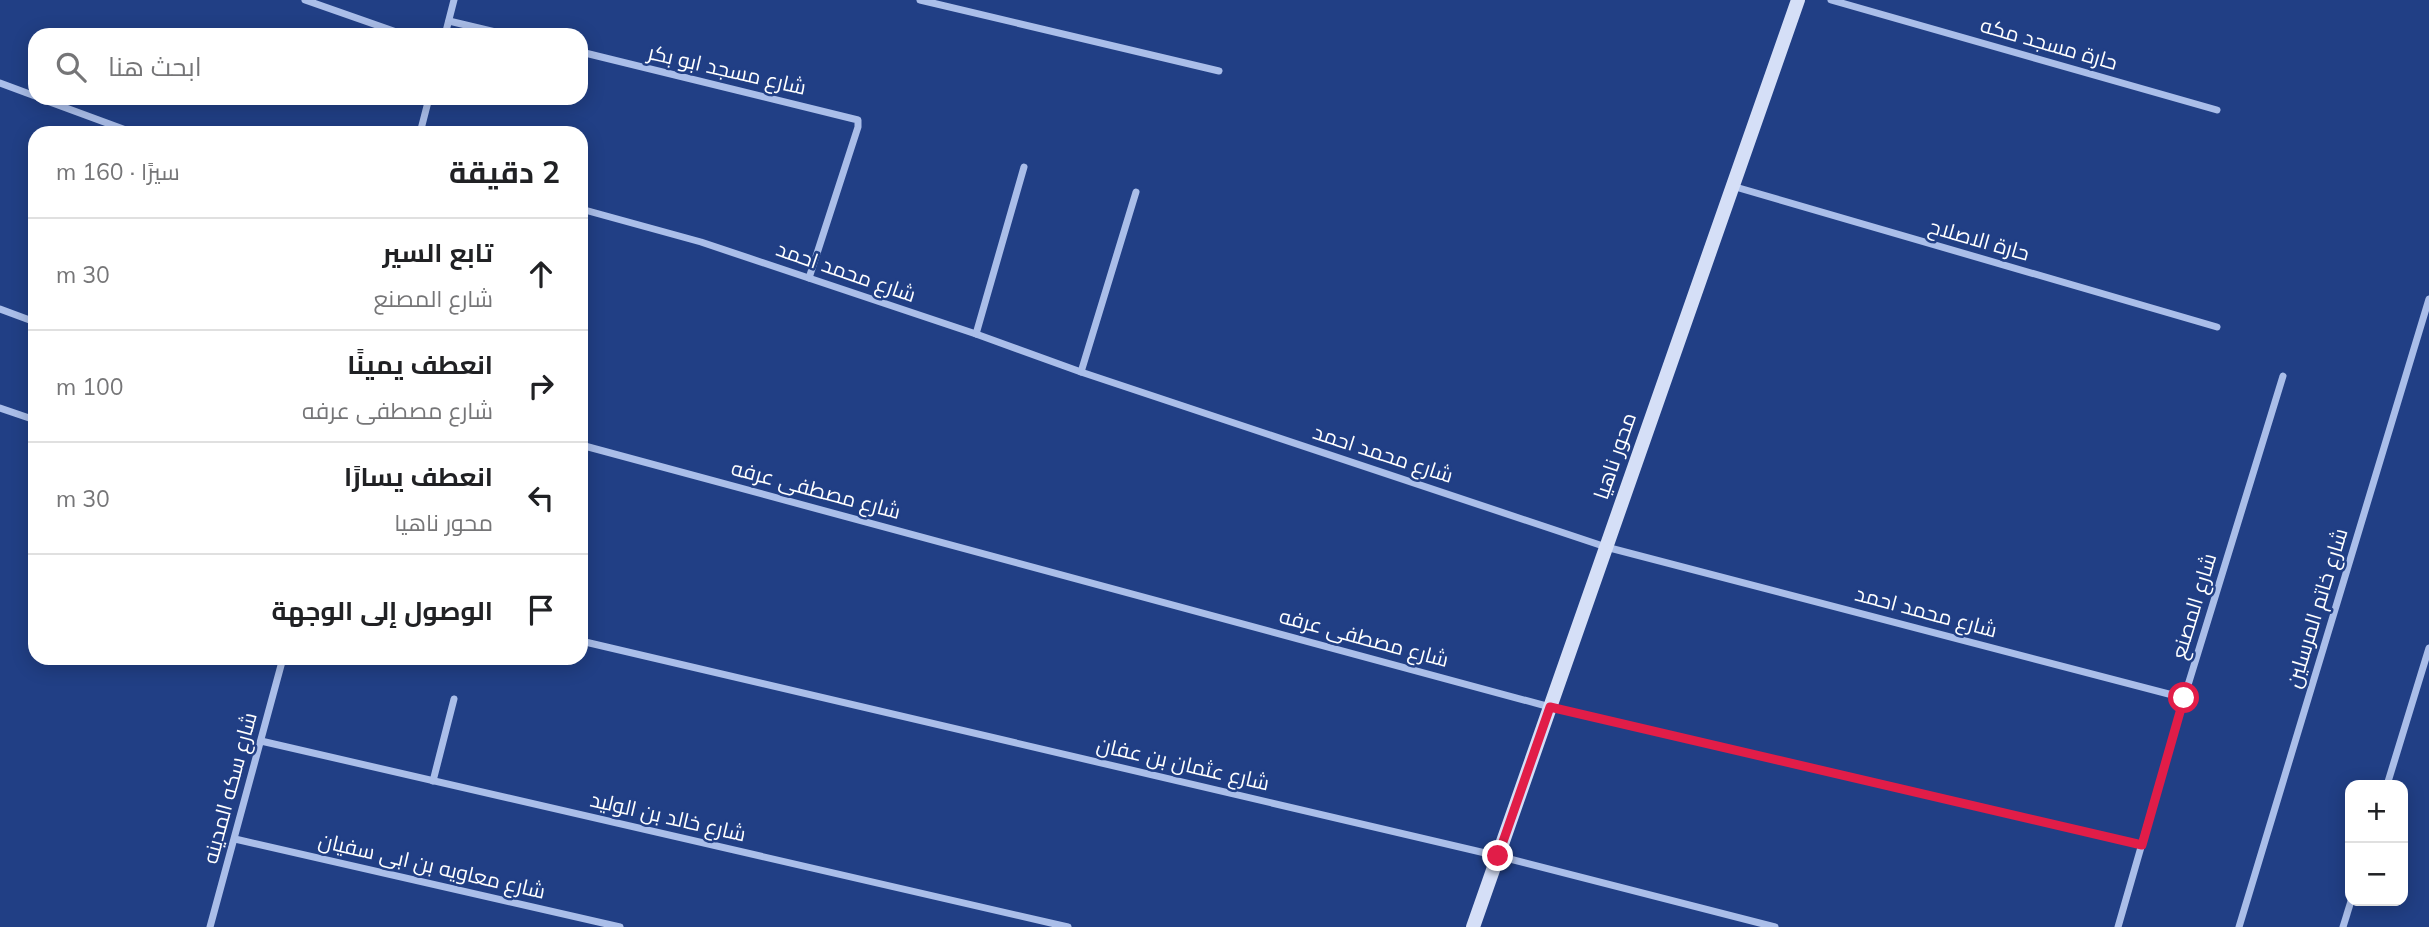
<!DOCTYPE html>
<html lang="ar">
<meta charset="utf-8">
<style>
body{margin:0;font-family:Mulish,Cairo,sans-serif;background:#f6f6f6;color:#202124;direction:rtl}
.controls{position:absolute;right:21px;bottom:21px;display:grid;overflow:hidden;border-radius:14px;box-shadow:0 4px 18px #0003}
.controls button{width:63px;height:63px;display:grid;place-items:center;padding:0;border:0;border-bottom:2px solid #e0e0e0;background:#fff;color:#202124;font:35px sans-serif}
.stop{position:absolute;width:21px;height:21px;margin:-16px;border:5px solid #e11d48;border-radius:50%;background:#fff}
.stop.end{background:#e11d48;border-color:#fff;box-shadow:0 2px 7px #0008}
.list{margin:0;padding:0;list-style:none}
h2{display:flex;justify-content:space-between;align-items:center;height:91px;margin:0;padding:0 28px;font-size:30px}
h2 small{font-size:23px;font-weight:400;color:#757577}
.list li{display:grid;grid-template-columns:46px 1fr auto;gap:21px;align-items:center;box-sizing:border-box;height:112px;padding:0 28px;border-top:2px solid #e0e0e0}
.list b{display:block;font-size:26px;white-space:nowrap}
.list p{margin:0;font-size:23px;white-space:nowrap;color:#757577}
.list em{font-size:23px;font-style:normal;color:#757577}
.icon{flex:none;width:38px;height:38px;fill:none;stroke:currentColor;stroke-width:2;stroke-linecap:round;stroke-linejoin:round}
.map{position:relative;flex:none;width:2429px;height:927px;overflow:hidden;direction:ltr}
.search{position:absolute;background:#fff;box-shadow:0 4px 18px #0003;left:28px;top:28px;width:560px;height:77px;display:flex;align-items:center;gap:18px;box-sizing:border-box;padding:0 24px;border-radius:21px;color:#757577;font-size:26px}
.panel{position:absolute;background:#fff;box-shadow:0 4px 18px #0003;left:28px;top:126px;width:560px;height:539px;border-radius:21px;direction:rtl}
.map>svg:first-child{display:block}
.lines{fill:none;stroke-linecap:round;stroke-linejoin:round}
.minor{stroke:#aabee9;stroke-width:7}
.secondary{stroke:#d5dff7;stroke-width:14}
.route{stroke:#e11d48;stroke-width:9}
.labels{text-anchor:middle;stroke-width:5;stroke-linejoin:round;paint-order:stroke}
.street-label{font-size:21px;fill:#fff;stroke:#213f85}
</style>
<div class="map">
<svg width="2429" height="927" viewBox="0 0 2429 927">
<rect width="100%" height="100%" fill="#213f85"/>
<g class="lines">
<g class="minor">
<polyline points="305,0 405,35"/>
<polyline points="920,0 1219,71"/>
<polyline points="1831,0 2217,110"/>
<polyline points="449,21 508,35"/>
<polyline points="445,35 454,0"/>
<polyline points="581,52 858,120 858,127 809,278"/>
<polyline points="0,83 35,96"/>
<polyline points="39,98 134,133"/>
<polyline points="420,133 429,98"/>
<polyline points="1732,186 2217,327"/>
<polyline points="581,209 701,242 976,334 1081,372 1606,547 2184,698"/>
<polyline points="0,309 35,322"/>
<polyline points="976,334 1024,167"/>
<polyline points="1081,372 1136,192"/>
<polyline points="0,408 35,420"/>
<polyline points="581,445 1550,707 2142,845"/>
<polyline points="581,641 1498,856 1775,927"/>
<polyline points="261,741 1068,927"/>
<polyline points="433,781 454,699"/>
<polyline points="2387,785 2429,648"/>
<polyline points="235,839 620,927"/>
<polyline points="210,927 283,658"/>
<polyline points="2118,927 2184,698 2283,376"/>
<polyline points="2239,927 2429,299"/>
<polyline points="2343,927 2351,901"/>
</g>
<polyline class="secondary" points="1473,927 1798,0"/>
</g>
<g class="lines">
<polyline class="route" points="1498,856 1550,707 2142,845 2184,698"/>
</g>
<g class="labels">
<g class="street-label">
<text transform="translate(2049 44) rotate(16)" y="7">حارة مسجد مكه</text>
<text transform="translate(727 70) rotate(13)" y="7">شارع مسجد ابو بكر</text>
<text transform="translate(1979 240) rotate(16)" y="7">حارة الاصلاح</text>
<text transform="translate(846 272) rotate(19)" y="7">شارع محمد احمد</text>
<text transform="translate(1383 454) rotate(18)" y="7">شارع محمد احمد</text>
<text transform="translate(1615 456) rotate(-71)" y="7">محور ناهيا</text>
<text transform="translate(816 490) rotate(15)" y="7">شارع مصطفى عرفه</text>
<text transform="translate(2194 606) rotate(-73)" y="7">شارع المصنع</text>
<text transform="translate(2317 608) rotate(-73)" y="7">شارع خاتم المرسلين</text>
<text transform="translate(1926 612) rotate(15)" y="7">شارع محمد احمد</text>
<text transform="translate(1364 638) rotate(15)" y="7">شارع مصطفى عرفه</text>
<text transform="translate(1183 764) rotate(13)" y="7">شارع عثمان بن عفان</text>
<text transform="translate(230 788) rotate(-75)" y="7">شارع سكه المدينه</text>
<text transform="translate(668 817) rotate(13)" y="7">شارع خالد بن الوليد</text>
<text transform="translate(432 866) rotate(13)" y="7">شارع معاويه بن ابى سفيان</text>
</g>
</g>
</svg>
<div class="controls">
<button>+</button>
<button>−</button>
</div>
<div class="stop" style="left:2184px;top:698px"></div>
<div class="stop end" style="left:1498px;top:856px"></div>
<div class="search"><svg class="icon" aria-label="search" viewBox="0 0 24 24"><circle cx="10" cy="10" r="6"/><path d="M15 15l6 6"/></svg>ابحث هنا</div>
<section class="panel">
<h2>2 دقيقة<small>سيرًا · 160 m</small></h2>
<ul class="list">
<li><svg class="icon" aria-label="ahead" viewBox="0 0 24 24"><path d="M12 20V5M6 11l6-6 6 6"/></svg><div><b>تابع السير</b><p>شارع المصنع</p></div><em>30 m</em></li>
<li><svg class="icon" aria-label="right" viewBox="0 0 24 24"><path d="M7 20v-9h11M14 6l5 5-5 5"/></svg><div><b>انعطف يمينًا</b><p>شارع مصطفى عرفه</p></div><em>100 m</em></li>
<li><svg class="icon" aria-label="left" viewBox="0 0 24 24"><path d="M17 20v-9H6M10 6l-5 5 5 5"/></svg><div><b>انعطف يسارًا</b><p>محور ناهيا</p></div><em>30 m</em></li>
<li><svg class="icon" aria-label="arrive" viewBox="0 0 24 24"><path d="M6 21V4h12l-3 4 3 4H6"/></svg><div><b>الوصول إلى الوجهة</b></div></li>
</ul>
</section>
</div>
